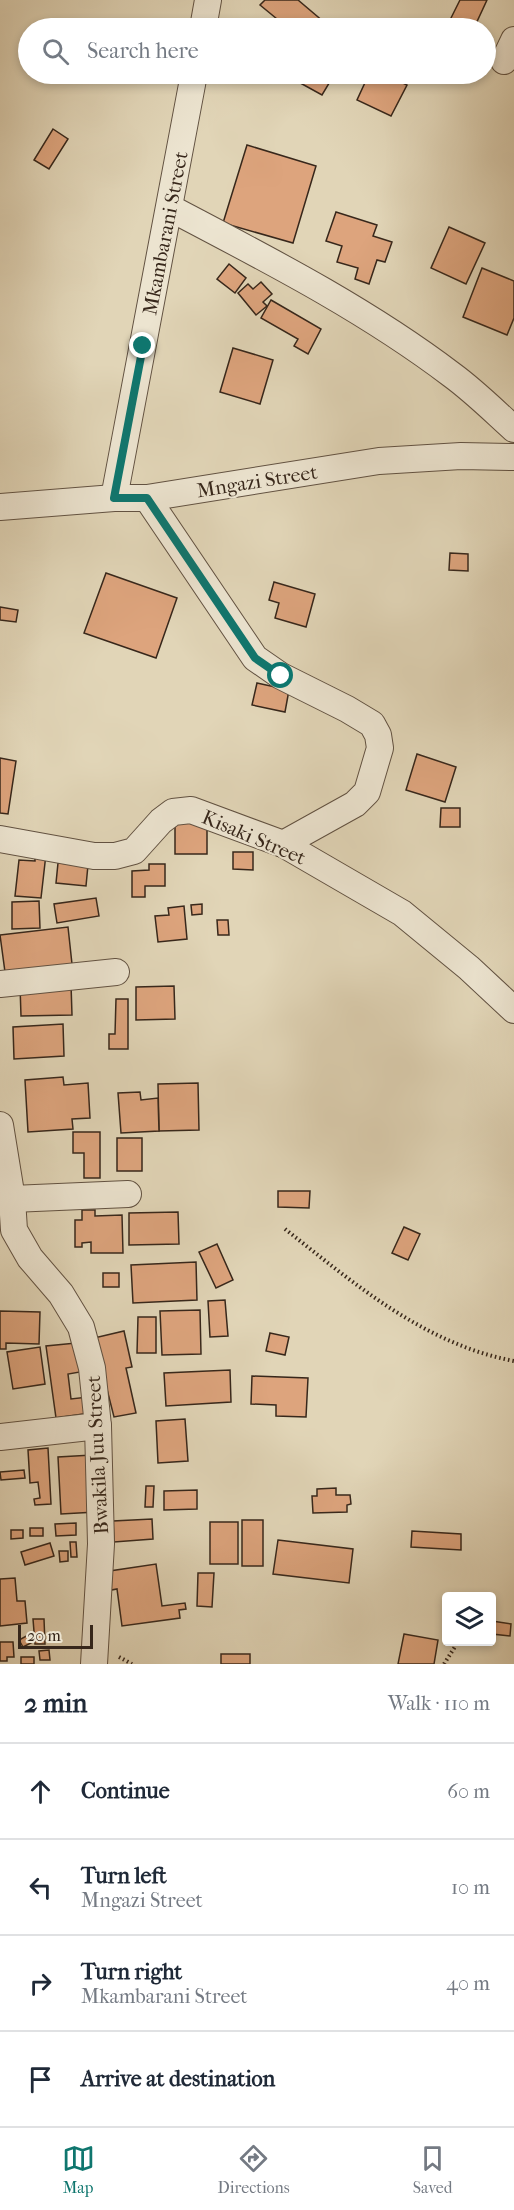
<!DOCTYPE html>
<meta charset="utf-8">
<style>
body{margin:0;font-family:"IM FELL French Canon",serif;background:#f2f2f3;color:#1f2937}
.controls{position:absolute;right:18px;bottom:18px;display:grid;overflow:hidden;border-radius:6px;box-shadow:0 3px 9px #0003}
.controls button{width:54px;height:54px;display:grid;place-items:center;padding:0;border:0;border-bottom:2px solid #e0e1e3;background:#fff;color:#1f2937;font:30px sans-serif}
.scale{position:absolute;left:18px;bottom:15px;width:75px;box-sizing:border-box;padding-left:6px;border:3px solid #37271b;border-top:0;font-size:16px;line-height:21px;white-space:nowrap;color:#37271b;-webkit-text-stroke:4px #ece4d0;paint-order:stroke}
.stop{position:absolute;width:18px;height:18px;margin:-14px;border:4px solid #0f766e;border-radius:50%;background:#fff}
.stop.end{background:#0f766e;border-color:#fff;box-shadow:0 2px 6px #0008}
.list{margin:0;padding:0;list-style:none}
h2{display:flex;justify-content:space-between;align-items:center;height:78px;margin:0;padding:0 24px;font-size:26px}
h2 small{font-size:20px;font-weight:400;color:#747a83}
.list li{display:grid;grid-template-columns:39px 1fr auto;gap:18px;align-items:center;box-sizing:border-box;height:96px;padding:0 24px;border-top:2px solid #e0e1e3}
.list b{display:block;font-size:22px;white-space:nowrap}
.list p{margin:0;font-size:20px;white-space:nowrap;color:#747a83}
.list em{font-size:20px;font-style:normal;color:#747a83}
.icon{flex:none;width:33px;height:33px;fill:none;stroke:currentColor;stroke-width:2;stroke-linecap:round;stroke-linejoin:round}
.map{position:relative;flex:none;width:514px;height:1664px;overflow:hidden}
.search{position:absolute;background:#fff;box-shadow:0 3px 9px #0003;left:18px;right:18px;top:18px;height:66px;display:flex;align-items:center;gap:15px;box-sizing:border-box;padding:0 21px;border-radius:33px;color:#747a83;font-size:22px}
.sheet{height:462px;background:#fff}
nav{display:flex;justify-content:space-around;align-items:center;box-sizing:border-box;height:84px;border-top:2px solid #e0e1e3;background:#fff;font-size:16px;color:#747a83}
nav a{display:grid;justify-items:center;gap:3px}
nav .on{color:#0f766e}
.map>svg:first-child{display:block}
.building{fill:#dda47d;stroke:#37271b;stroke-width:1.5}
.lines{fill:none;stroke-linecap:round;stroke-linejoin:round}
.minor-casing{stroke:#625242;stroke-width:28}
.path{stroke:#37271b;stroke-width:4;stroke-dasharray:1.5 3;stroke-linecap:butt}
.minor{stroke:#ece4d0;stroke-width:26}
.route{stroke:#0f766e;stroke-width:8}
.labels{text-anchor:middle;stroke-width:4.5;stroke-linejoin:round;paint-order:stroke}
.street-label{font-size:20px;fill:#37271b;stroke:#ece4d0}
</style>
<div class="map">
<svg width="514" height="1664" viewBox="0 0 514 1664">
<rect width="100%" height="100%" fill="#e1d5b7"/>
<filter id="stains"><feTurbulence type="fractalNoise" baseFrequency=".00333" numOctaves="4"/><feColorMatrix values="0 0 0 0 .2 0 0 0 0 .09 0 0 0 0 .02 0 0 0 .5 -.17"/></filter>
<radialGradient id="worn" r=".72"><stop offset=".6" stop-color="#630" stop-opacity="0"/><stop offset="1" stop-color="#630" stop-opacity=".3"/></radialGradient>
<g class="building">
<polygon points="265,0 298,0 331,28 288,28 260,5"/>
<polygon points="460,0 487,0 474,28 450,20"/>
<polygon points="284,74 331,74 334,75 322,95"/>
<polygon points="369,74 384,74 407,85 391,116 357,100"/>
<polygon points="53,129 68,139 49,169 34,160"/>
<polygon points="247,145 316,166 293,243 223,223"/>
<polygon points="336,212 377,225 373,236 392,242 385,262 377,260 369,284 355,279 358,268 337,262 342,246 326,241"/>
<polygon points="449,227 485,243 466,284 431,268"/>
<polygon points="229,264 246,278 235,293 217,279"/>
<polygon points="482,268 514,281 514,318 507,335 463,317"/>
<polygon points="261,282 272,294 263,302 267,306 256,315 238,293 248,284 253,289"/>
<polygon points="271,300 321,329 308,354 294,346 298,339 261,318"/>
<polygon points="233,348 273,360 260,404 220,392"/>
<polygon points="450,553 468,554 468,571 449,570"/>
<polygon points="106,573 177,598 156,658 84,633"/>
<polygon points="274,582 315,594 306,627 275,618 279,603 269,600"/>
<polygon points="0,607 18,610 16,622 0,620"/>
<polygon points="257,683 289,690 285,712 252,705"/>
<polygon points="417,754 456,767 445,802 406,790"/>
<polygon points="0,758 16,761 8,814 0,813"/>
<polygon points="441,808 460,808 460,827 440,827"/>
<rect x="175" y="822" width="32" height="32"/>
<polygon points="233,852 253,852 253,870 233,869"/>
<polygon points="35,853 46,854 41,898 15,896 19,860 35,861"/>
<polygon points="58,863 88,865 86,886 56,883"/>
<polygon points="149,864 165,864 165,886 145,886 145,897 132,897 132,871 149,870"/>
<polygon points="96,898 99,916 57,923 54,904"/>
<polygon points="39,901 40,928 12,929 12,902"/>
<polygon points="202,904 202,914 192,915 191,905"/>
<polygon points="184,906 187,939 158,942 155,916 169,915 168,908"/>
<polygon points="217,920 228,920 229,935 218,935"/>
<polygon points="68,927 72,964 5,972 0,935"/>
<polygon points="71,984 72,1015 21,1016 20,986"/>
<polygon points="174,986 175,1019 136,1020 136,987"/>
<polygon points="116,999 128,999 128,1049 109,1049 109,1034 115,1034"/>
<polygon points="63,1024 64,1056 14,1059 13,1027"/>
<polygon points="63,1077 64,1085 88,1083 90,1118 72,1119 73,1129 28,1132 25,1080"/>
<polygon points="198,1083 199,1130 159,1131 158,1084"/>
<polygon points="140,1092 141,1100 158,1098 159,1131 121,1133 118,1093"/>
<polygon points="73,1132 100,1132 100,1178 84,1178 84,1153 73,1153"/>
<rect x="117" y="1138" width="25" height="33"/>
<polygon points="278,1191 310,1191 309,1208 278,1207"/>
<polygon points="82,1210 95,1210 95,1216 122,1215 123,1253 91,1253 91,1242 82,1243 82,1247 75,1247 75,1220 82,1220"/>
<polygon points="178,1212 179,1244 129,1245 129,1213"/>
<polygon points="404,1227 420,1234 408,1260 392,1253"/>
<polygon points="217,1244 233,1280 216,1288 199,1252"/>
<polygon points="196,1262 197,1300 133,1303 131,1265"/>
<rect x="103" y="1273" width="16" height="14"/>
<polygon points="225,1300 228,1336 210,1337 208,1301"/>
<polygon points="200,1310 201,1354 162,1355 160,1311"/>
<polygon points="0,1311 40,1312 39,1344 6,1343 6,1349 0,1349"/>
<polygon points="138,1317 156,1317 156,1353 137,1353"/>
<polygon points="124,1331 132,1367 126,1368 136,1413 114,1417 94,1338"/>
<polygon points="270,1333 289,1337 285,1355 266,1351"/>
<polygon points="76,1343 80,1372 68,1374 71,1399 88,1397 90,1413 56,1418 46,1346"/>
<polygon points="40,1347 45,1384 13,1389 7,1352"/>
<polygon points="230,1370 231,1402 166,1406 164,1373"/>
<polygon points="252,1376 308,1378 306,1417 276,1416 276,1405 251,1404"/>
<polygon points="185,1419 188,1461 158,1463 156,1421"/>
<polygon points="48,1448 51,1504 35,1505 34,1499 40,1498 38,1482 30,1483 28,1450"/>
<polygon points="92,1455 96,1512 61,1514 58,1457"/>
<polygon points="24,1470 25,1478 1,1480 0,1472"/>
<polygon points="146,1486 154,1486 153,1507 145,1507"/>
<polygon points="336,1488 336,1495 350,1495 351,1504 347,1505 347,1512 313,1513 312,1496 317,1496 317,1489"/>
<polygon points="197,1490 197,1509 164,1510 164,1491"/>
<polygon points="152,1519 153,1539 114,1542 113,1521"/>
<rect x="242" y="1520" width="21" height="46"/>
<rect x="210" y="1522" width="28" height="42"/>
<polygon points="76,1523 76,1535 56,1536 55,1524"/>
<rect x="30" y="1528" width="13" height="8"/>
<polygon points="11,1530 23,1530 23,1538 11,1539"/>
<polygon points="412,1531 461,1534 461,1550 411,1547"/>
<polygon points="278,1540 353,1549 349,1583 273,1574"/>
<polygon points="70,1542 76,1542 77,1557 71,1557"/>
<polygon points="50,1543 54,1556 25,1565 21,1552"/>
<polygon points="59,1551 68,1551 68,1561 60,1562"/>
<polygon points="156,1564 162,1606 185,1603 186,1609 179,1610 180,1618 122,1626 117,1589 106,1591 103,1572"/>
<polygon points="198,1573 214,1573 212,1607 197,1606"/>
<polygon points="15,1578 17,1601 25,1601 27,1623 0,1626 0,1579"/>
<polygon points="33,1619 44,1619 45,1644 35,1644"/>
<polygon points="492,1621 511,1624 510,1636 492,1634"/>
<polygon points="30,1634 33,1642 23,1647 19,1640"/>
<polygon points="404,1634 438,1640 434,1664 398,1664"/>
<polygon points="0,1642 13,1642 14,1657 7,1657 7,1661 0,1661"/>
<polygon points="49,1650 50,1660 40,1660 39,1651"/>
<rect x="221" y="1654" width="29" height="10"/>
<rect x="21" y="1657" width="13" height="7"/>
</g>
<g class="lines">
<g class="minor-casing">
<g id="minor">
<polyline points="203,28 208,0"/>
<polyline points="504,61 514,40"/>
<path d="M 170,208 C 267,259 365,309 452,375 C 474,391 494,411 514,429"/>
<polyline points="114,498 194,74"/>
<polyline points="147,498 255,658 281,676 347,709 372,724 378,735 380,748 367,792 355,804 283,844"/>
<polyline points="0,507 114,498 147,498 379,461 461,456 514,457"/>
<polyline points="0,839 94,856 115,856 134,851 161,821 173,812 191,810 283,844 402,913 469,968 514,1010"/>
<polyline points="0,984 116,972"/>
<polyline points="0,1125 12,1199 14,1230 30,1258 61,1294 81,1327 92,1368 98,1426 101,1544 94,1664"/>
<polyline points="12,1199 128,1194"/>
<polyline points="0,1437 98,1426"/>
</g>
</g>
<g class="path">
<path d="M 285,1229 C 355,1284 424,1344 514,1361"/>
<polyline points="119,1657 132,1664"/>
<polyline points="444,1664 458,1642"/>
</g>
<use href="#minor" class="minor"/>
</g>
<g class="lines">
<polyline class="route" points="143,346 114,498 147,498 255,658 281,676"/>
</g>
<g class="labels">
<g class="street-label">
<text transform="translate(165 233) rotate(-79)" y="7">Mkambarani Street</text>
<text transform="translate(257 481) rotate(-9)" y="7">Mngazi Street</text>
<text transform="translate(254 837) rotate(23)" y="7">Kisaki Street</text>
<text transform="translate(97 1455) rotate(-93)" y="7">Bwakila Juu Street</text>
</g>
</g>
<rect width="100%" height="100%" filter="url(#stains)"/>
<rect width="100%" height="100%" fill="url(#worn)"/>
</svg>
<div class="controls">
<button><svg class="icon" aria-label="layers" viewBox="0 0 24 24"><path d="M12 4l9 5-9 5-9-5zM3 14l9 5 9-5"/></svg></button>
</div>
<div class="scale">20 m</div>
<div class="stop" style="left:281px;top:676px"></div>
<div class="stop end" style="left:143px;top:346px"></div>
<div class="search"><svg class="icon" aria-label="search" viewBox="0 0 24 24"><circle cx="10" cy="10" r="6"/><path d="M15 15l6 6"/></svg>Search here</div>
</div>
<section class="sheet">
<h2>2 min<small>Walk · 110 m</small></h2>
<ul class="list">
<li><svg class="icon" aria-label="ahead" viewBox="0 0 24 24"><path d="M12 20V5M6 11l6-6 6 6"/></svg><div><b>Continue</b></div><em>60 m</em></li>
<li><svg class="icon" aria-label="left" viewBox="0 0 24 24"><path d="M17 20v-9H6M10 6l-5 5 5 5"/></svg><div><b>Turn left</b><p>Mngazi Street</p></div><em>10 m</em></li>
<li><svg class="icon" aria-label="right" viewBox="0 0 24 24"><path d="M7 20v-9h11M14 6l5 5-5 5"/></svg><div><b>Turn right</b><p>Mkambarani Street</p></div><em>40 m</em></li>
<li><svg class="icon" aria-label="arrive" viewBox="0 0 24 24"><path d="M6 21V4h12l-3 4 3 4H6"/></svg><div><b>Arrive at destination</b></div></li>
</ul>
</section>
<nav>
<a class="on"><svg class="icon" aria-label="map" viewBox="0 0 24 24"><path d="M3 6l6-2 6 2 6-2v14l-6 2-6-2-6 2zM9 4v14M15 6v14"/></svg>Map</a>
<a><svg class="icon" aria-label="directions" viewBox="0 0 24 24"><path d="M12 3l9 9-9 9-9-9zM9 14v-3h6M13 9l2 2-2 2"/></svg>Directions</a>
<a><svg class="icon" aria-label="saved" viewBox="0 0 24 24"><path d="M7 4h10v16l-5-4-5 4z"/></svg>Saved</a>
</nav>
